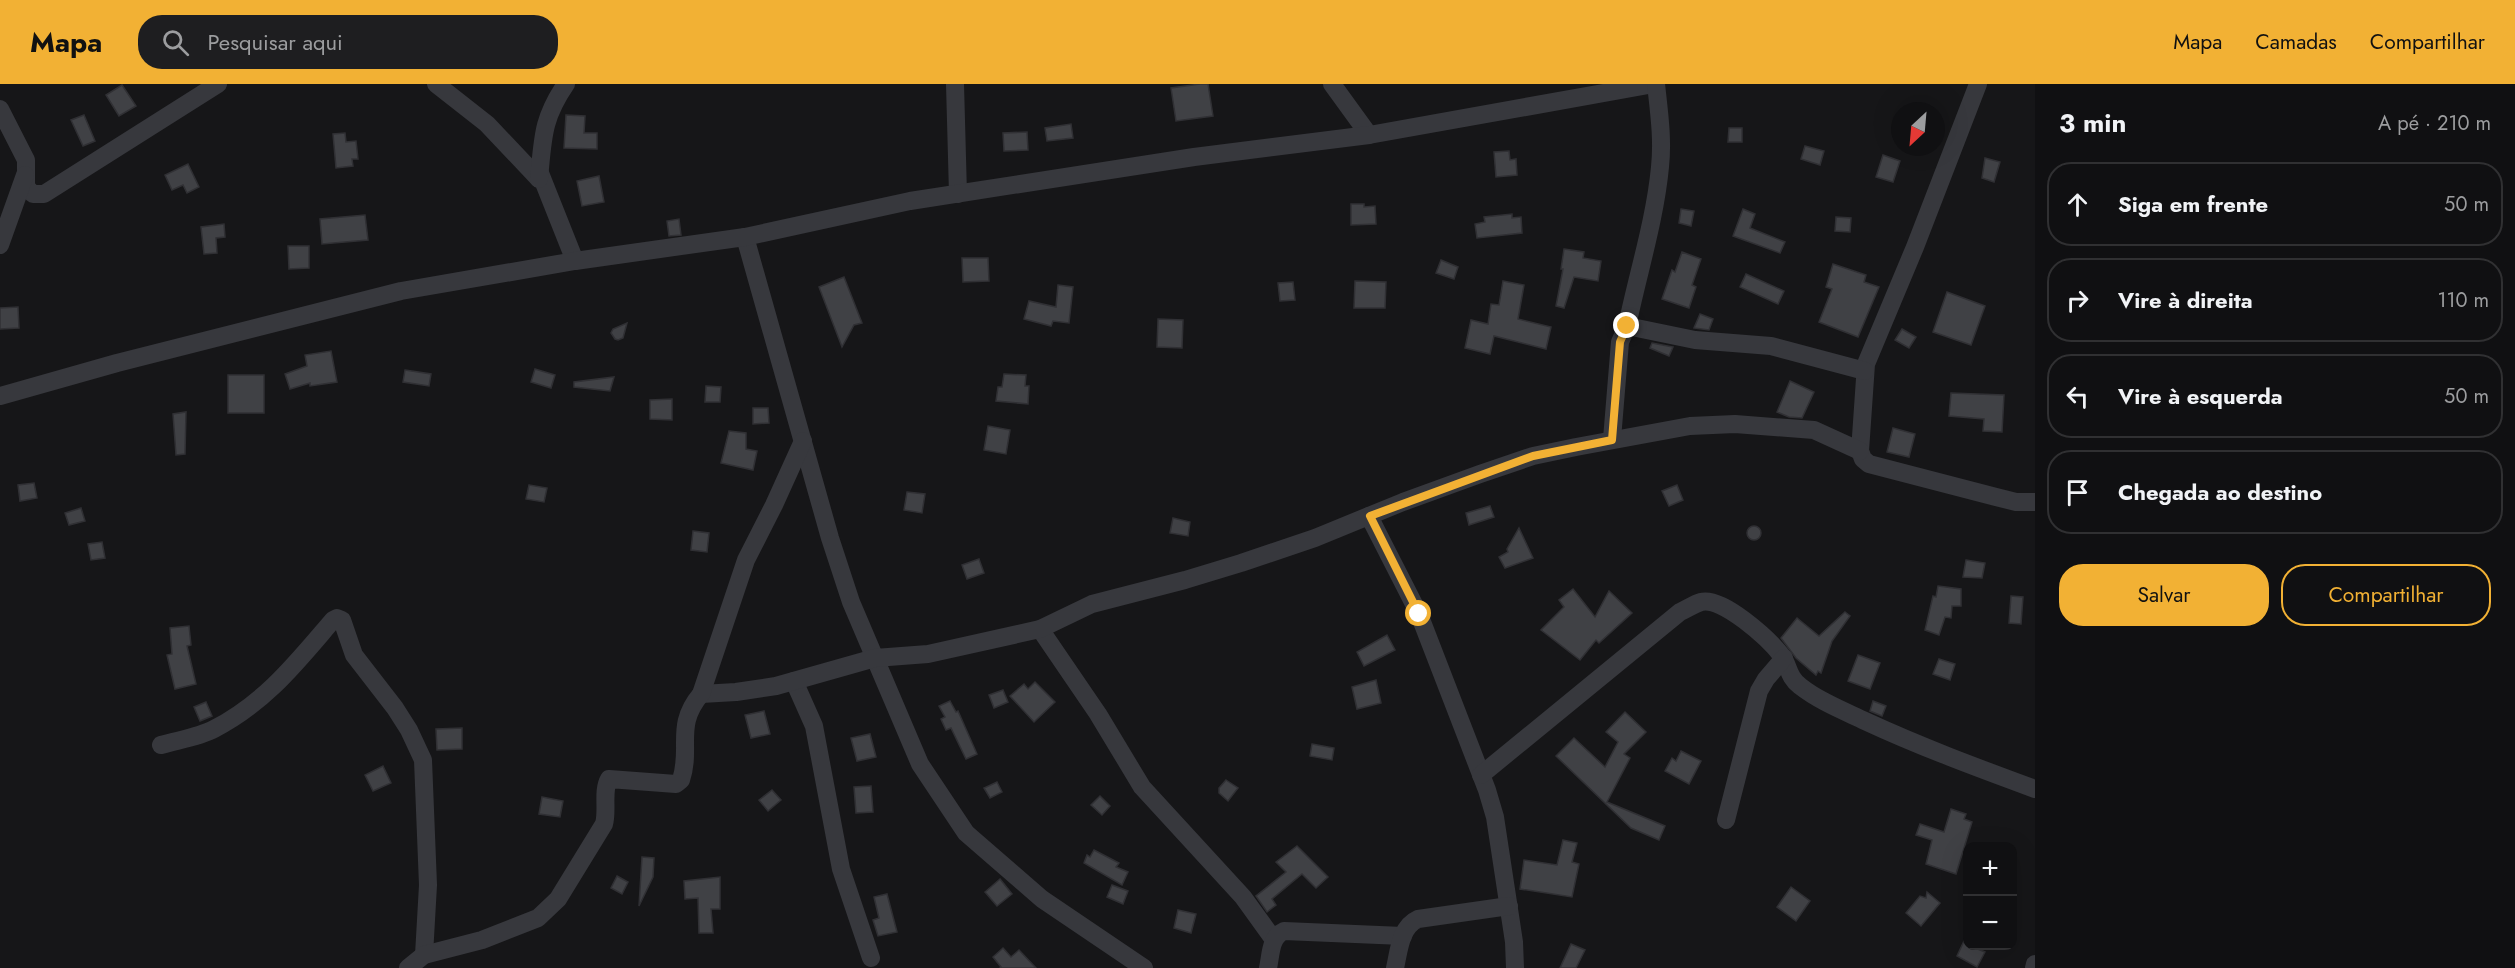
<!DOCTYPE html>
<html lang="pt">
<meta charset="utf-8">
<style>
body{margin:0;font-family:Jost,sans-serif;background:#1e1e20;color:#f1f3f6}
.controls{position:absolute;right:18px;bottom:18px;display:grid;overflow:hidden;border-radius:12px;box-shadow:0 6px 24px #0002}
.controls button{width:54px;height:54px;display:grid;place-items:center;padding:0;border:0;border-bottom:2px solid #303032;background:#101012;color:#f1f3f6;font:30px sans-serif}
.compass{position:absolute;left:1891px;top:18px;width:54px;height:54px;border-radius:50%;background:#101012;box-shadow:0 6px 24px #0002;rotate:206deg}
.stop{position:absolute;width:18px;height:18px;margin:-14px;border:4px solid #f2b134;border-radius:50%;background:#fff}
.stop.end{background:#f2b134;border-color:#fff;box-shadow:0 2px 6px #0008}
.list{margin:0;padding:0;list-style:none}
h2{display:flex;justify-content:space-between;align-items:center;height:78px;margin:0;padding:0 24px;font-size:26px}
h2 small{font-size:20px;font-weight:400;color:#9c9d9f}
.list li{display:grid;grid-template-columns:39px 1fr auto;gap:18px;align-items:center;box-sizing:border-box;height:84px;margin:0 12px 12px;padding:0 12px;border:2px solid #303032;border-radius:24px}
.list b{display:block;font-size:22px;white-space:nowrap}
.list em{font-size:20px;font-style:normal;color:#9c9d9f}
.actions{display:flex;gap:12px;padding:18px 24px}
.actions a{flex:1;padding:14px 0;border:2px solid #f2b134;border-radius:24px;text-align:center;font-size:21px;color:#f2b134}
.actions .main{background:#f2b134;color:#111}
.icon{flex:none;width:33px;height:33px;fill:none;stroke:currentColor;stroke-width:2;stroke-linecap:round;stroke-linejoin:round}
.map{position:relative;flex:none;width:2035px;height:884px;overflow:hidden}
header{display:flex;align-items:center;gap:36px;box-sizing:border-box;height:84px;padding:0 30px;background:#f2b134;color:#111}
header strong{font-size:28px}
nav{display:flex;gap:33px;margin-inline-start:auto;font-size:21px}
.search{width:420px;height:54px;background:#1e1e20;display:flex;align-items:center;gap:15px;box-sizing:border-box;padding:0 21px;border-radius:24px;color:#9c9d9f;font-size:22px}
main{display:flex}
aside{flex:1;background:#101012}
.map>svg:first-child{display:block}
.building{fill:#404145;stroke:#303034;stroke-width:1.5}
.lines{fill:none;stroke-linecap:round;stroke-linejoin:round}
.street{stroke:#37383d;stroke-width:18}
.route{stroke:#f2b134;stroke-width:8}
</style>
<header>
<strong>Mapa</strong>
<div class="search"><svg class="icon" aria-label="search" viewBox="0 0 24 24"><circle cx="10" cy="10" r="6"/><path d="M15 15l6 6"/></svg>Pesquisar aqui</div>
<nav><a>Mapa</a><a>Camadas</a><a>Compartilhar</a></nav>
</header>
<main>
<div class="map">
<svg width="2035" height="884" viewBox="0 0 2035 884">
<rect width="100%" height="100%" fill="#161618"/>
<g class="building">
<polygon points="1200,0 1208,0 1213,32 1176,37 1171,4"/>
<polygon points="122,1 136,22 119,32 106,11"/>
<polygon points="84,31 95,57 83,62 71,36"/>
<polygon points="566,31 585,32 584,49 597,49 597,65 564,64"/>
<polygon points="1071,40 1073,54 1047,57 1045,44"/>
<polygon points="1729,44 1742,44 1742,58 1728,58"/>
<polygon points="1027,48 1028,66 1004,67 1003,49"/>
<polygon points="345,49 346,58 356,57 358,75 352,75 353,82 336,84 333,50"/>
<polygon points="1805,62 1824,67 1820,81 1801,75"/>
<polygon points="1509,67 1510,76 1516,75 1517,91 1496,93 1494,68"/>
<polygon points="1883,71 1900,77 1893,98 1876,93"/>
<polygon points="1985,74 2000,78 1994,98 1982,94"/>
<polygon points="188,80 199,103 187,109 183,101 172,106 165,91"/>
<polygon points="599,92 604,118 582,122 577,97"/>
<polygon points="1351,120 1364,120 1364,123 1375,122 1376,140 1351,141"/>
<polygon points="1681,125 1694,127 1691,142 1679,139"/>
<polygon points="1743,125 1755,130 1750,144 1785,158 1780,169 1733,152"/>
<polygon points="1512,130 1512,134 1521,133 1522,149 1477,154 1475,140 1485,138 1484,133"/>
<polygon points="365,131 368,156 322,160 320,135"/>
<polygon points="1836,133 1851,134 1850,148 1835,147"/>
<polygon points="679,135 681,151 669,152 667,137"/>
<polygon points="224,140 225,153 216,154 217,169 204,170 201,143"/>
<polygon points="288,162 309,162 309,184 289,185"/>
<polygon points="1564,165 1584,168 1583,174 1601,177 1598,197 1574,193 1564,224 1556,222 1563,185 1561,185"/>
<polygon points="1682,168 1701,175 1692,201 1696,203 1689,224 1662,215 1672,186 1675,188"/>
<polygon points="962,174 988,174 989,197 963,198"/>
<polygon points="1441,176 1458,183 1454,195 1436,189"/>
<polygon points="1833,180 1866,191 1864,198 1879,203 1858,253 1819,238 1832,205 1826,203"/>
<polygon points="1746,190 1784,207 1778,220 1740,203"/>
<polygon points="844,193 862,239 854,241 842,263 819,203"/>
<polygon points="1355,197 1386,198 1385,224 1354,224"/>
<polygon points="1503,197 1524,201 1518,235 1551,243 1546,265 1494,252 1490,270 1465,264 1471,236 1488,240 1491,220 1499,221"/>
<polygon points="1293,198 1295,216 1280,217 1278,199"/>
<polygon points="1058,201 1073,203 1069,239 1053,237 1051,242 1024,235 1029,217 1056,223"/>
<polygon points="1947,208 1985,222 1971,261 1933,248"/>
<polygon points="18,223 19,244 0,245 0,224"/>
<polygon points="1700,230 1713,235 1709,246 1694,244"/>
<polygon points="1158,235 1183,236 1182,264 1157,263"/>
<polygon points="627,239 623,254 618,256 615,255 611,249 613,245"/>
<polygon points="1902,245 1916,253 1909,264 1895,256"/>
<polygon points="1652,259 1673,263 1669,272 1650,264"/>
<polygon points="331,267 337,298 310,302 310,299 290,305 285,290 307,282 305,271"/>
<polygon points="535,285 555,291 551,304 531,298"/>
<polygon points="405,286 431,290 429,302 403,298"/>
<polygon points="1004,290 1026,291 1025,302 1029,302 1028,320 996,317 998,303 1002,303"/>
<rect x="228" y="291" width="36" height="38"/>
<polygon points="614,293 610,307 574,303 574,298"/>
<polygon points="1790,297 1814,308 1802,334 1789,333 1777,328"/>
<polygon points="706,302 721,303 720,318 705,318"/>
<polygon points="1951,309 2004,311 2002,348 1983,347 1984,335 1949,332"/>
<polygon points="672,315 672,336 650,335 650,316"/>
<polygon points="753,324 768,324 769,339 753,340"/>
<polygon points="186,328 185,370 176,371 173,330"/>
<polygon points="988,342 1010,346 1006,370 984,366"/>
<polygon points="1893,344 1915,350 1909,373 1887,368"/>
<polygon points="729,347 746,349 746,365 757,367 753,386 721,379"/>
<polygon points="34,399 37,414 20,417 18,401"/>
<polygon points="529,401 547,404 544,418 526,415"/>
<polygon points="1677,401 1683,416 1669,422 1662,407"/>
<polygon points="907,408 925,410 922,429 904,426"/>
<polygon points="1490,422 1494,433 1469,441 1466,429"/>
<polygon points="81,424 85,437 69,441 65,429"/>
<polygon points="1173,434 1190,438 1188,452 1170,449"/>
<circle cx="1754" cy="449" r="7"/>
<polygon points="1519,444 1533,474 1505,484 1499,473 1508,468 1507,465"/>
<polygon points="693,447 709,449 707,468 691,466"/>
<polygon points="102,458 105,474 91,476 88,460"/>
<polygon points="979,475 984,489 967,495 962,481"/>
<polygon points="1966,476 1985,479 1982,494 1963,493"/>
<polygon points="1938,502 1961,505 1961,522 1952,522 1951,534 1945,533 1939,551 1925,546 1933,512 1936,513"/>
<polygon points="1573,505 1595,533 1609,507 1632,529 1599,559 1596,556 1580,576 1541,546 1564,523 1559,516"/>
<polygon points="2011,512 2023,513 2021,540 2009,539"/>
<polygon points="1845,528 1850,532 1832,557 1821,589 1818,587 1816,591 1796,574 1781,554 1797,534 1819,552"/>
<polygon points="189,542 191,561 187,562 196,600 175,605 167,571 172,570 170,544"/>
<polygon points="1387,551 1395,566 1364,582 1357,568"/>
<polygon points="1858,571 1880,579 1870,605 1848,597"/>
<polygon points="1939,575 1955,580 1950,596 1933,590"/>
<polygon points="1376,596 1381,619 1357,625 1352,603"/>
<polygon points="1035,598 1055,618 1034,638 1010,612 1024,600 1028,605"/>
<polygon points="1003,606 1008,618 994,624 989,611"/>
<polygon points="950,617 956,628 958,627 977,670 966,675 951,644 946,646 941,635 945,633 939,622"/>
<polygon points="1873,617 1886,622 1882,632 1870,627"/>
<polygon points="206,618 212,632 200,637 194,623"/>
<polygon points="764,627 770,650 751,654 745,631"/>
<polygon points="1625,628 1646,648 1624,670 1630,674 1607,718 1665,742 1659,756 1631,744 1556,672 1574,654 1605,683 1618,658 1606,648"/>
<polygon points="462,644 462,665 437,666 436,645"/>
<polygon points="870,650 876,673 857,677 851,654"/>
<polygon points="1312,660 1334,664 1332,676 1310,672"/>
<polygon points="1681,667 1701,677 1689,700 1665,687 1672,674 1676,677"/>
<polygon points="383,682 391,699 373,707 365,691"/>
<polygon points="1226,696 1238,704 1228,717 1219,709 1219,704"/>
<polygon points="997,698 1002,708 990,714 984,704"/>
<polygon points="871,702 873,728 856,729 854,703"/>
<polygon points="772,706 781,716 768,727 759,716"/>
<polygon points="1100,712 1110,722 1102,731 1091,721"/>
<polygon points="542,713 563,717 560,733 539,730"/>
<polygon points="1951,725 1966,730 1964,735 1972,738 1956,790 1926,780 1932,756 1916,751 1920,740 1944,748"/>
<polygon points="1563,756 1577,759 1572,778 1579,780 1572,813 1520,805 1524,776 1557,781"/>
<polygon points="1297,762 1328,793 1316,804 1302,790 1272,815 1276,821 1267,828 1256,812 1286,788 1276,778"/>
<polygon points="1094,766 1119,779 1116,783 1128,788 1122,801 1084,779 1087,771 1090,773"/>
<polygon points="642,773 654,774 653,793 639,822"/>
<polygon points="617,792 628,798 622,810 611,804"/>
<polygon points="720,793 720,825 711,825 713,849 699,849 698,814 685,815 684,797"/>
<polygon points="1000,795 1012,810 997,822 985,808"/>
<polygon points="1112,801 1128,807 1123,820 1107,813"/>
<polygon points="1791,803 1810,817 1796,837 1777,823"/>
<polygon points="1927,808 1940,819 1921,842 1906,829 1920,812 1926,814"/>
<polygon points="887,810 897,848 878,852 873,836 879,834 874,813"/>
<polygon points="1178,826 1196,830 1191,849 1174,844"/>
<polygon points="1964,857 1968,861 1985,868 1977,883 1957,872"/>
<polygon points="1571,860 1585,866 1576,884 1560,884"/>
<polygon points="1003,864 1011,873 1019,866 1036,884 1000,884 1001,883 993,873"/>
</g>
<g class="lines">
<g class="street">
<polyline points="436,0 487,40 539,95 540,89 575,177"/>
<polyline points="955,0 958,110"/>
<polyline points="1332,0 1369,51"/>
<polyline points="1978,0 1915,163 1866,280 1860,367 1863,375 1869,380 1996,413 2016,418 2035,418"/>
<polyline points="0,25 26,76 26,103 33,110 44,110 218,0"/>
<path d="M 539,95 C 543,54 542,35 566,0"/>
<polyline points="745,153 830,454 851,518 920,680 966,749 1042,815 1144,884"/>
<polyline points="0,161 25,91"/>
<polyline points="1627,242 1695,256 1771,262 1865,287"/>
<polyline points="0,312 117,279 401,207 575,177 745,153 910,117 1194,73 1369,51 1654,0"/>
<path d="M 1612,355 L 1620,258 L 1627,242 C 1638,189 1655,136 1660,83 C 1663,55 1659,28 1656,0"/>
<polyline points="1369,432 1419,530 1487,706 1495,733 1514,858 1515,884"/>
<polyline points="1040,545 1098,630 1142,703 1243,813 1274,856"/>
<polyline points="794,597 814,642 841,785 871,874"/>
<polyline points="701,610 736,608 776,602 875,574 928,570 1040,545 1092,520 1185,496 1241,479 1315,454 1403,418 1480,390 1533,372 1576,363 1690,342 1735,340 1814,346 1860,367"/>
<path d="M 161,661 C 178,656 199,653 214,645 C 266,618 296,579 333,536 L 337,534 L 342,536 L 354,571 L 395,624 L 409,646 L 423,676 L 428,801 L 424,871"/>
<path d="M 1481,691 L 1680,528 C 1687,525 1694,520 1701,518 C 1722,512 1769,555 1782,572 C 1789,582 1788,593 1800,602 C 1819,617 1844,627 1865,637 C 1921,663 1978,684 2035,705"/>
<polyline points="1726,736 1759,607 1766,595 1784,574"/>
<path d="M 408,884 L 424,871 L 482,856 L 538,834 L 558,815 L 604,740 C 608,726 602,707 609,695 L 676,700 L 681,696 C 692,663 674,642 701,610 L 746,476 L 774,421 L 803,357"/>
<path d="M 1268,884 C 1271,871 1270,853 1284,847 L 1403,852"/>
<path d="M 1395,884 C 1399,867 1400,843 1418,835 L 1509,822"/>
<polyline points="2034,884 2035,880"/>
</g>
</g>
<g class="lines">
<polyline class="route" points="1419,530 1370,432 1533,372 1612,356 1620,258 1627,242"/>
</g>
</svg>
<div class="controls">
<button>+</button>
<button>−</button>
</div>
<svg class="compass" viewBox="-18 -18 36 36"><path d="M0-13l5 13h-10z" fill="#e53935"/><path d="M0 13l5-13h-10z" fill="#9c9d9f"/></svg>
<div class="stop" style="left:1419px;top:530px"></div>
<div class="stop end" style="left:1627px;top:242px"></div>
</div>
<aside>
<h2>3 min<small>A pé · 210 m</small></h2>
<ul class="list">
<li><svg class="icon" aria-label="ahead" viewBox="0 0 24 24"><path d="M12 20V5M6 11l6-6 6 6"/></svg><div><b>Siga em frente</b></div><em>50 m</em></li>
<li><svg class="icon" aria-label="right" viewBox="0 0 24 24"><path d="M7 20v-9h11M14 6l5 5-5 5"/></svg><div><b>Vire à direita</b></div><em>110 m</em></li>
<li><svg class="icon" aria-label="left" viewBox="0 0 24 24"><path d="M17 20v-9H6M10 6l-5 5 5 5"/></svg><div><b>Vire à esquerda</b></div><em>50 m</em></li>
<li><svg class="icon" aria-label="arrive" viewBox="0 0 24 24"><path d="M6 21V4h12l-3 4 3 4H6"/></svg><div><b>Chegada ao destino</b></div></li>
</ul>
<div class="actions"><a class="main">Salvar</a><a>Compartilhar</a></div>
</aside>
</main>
